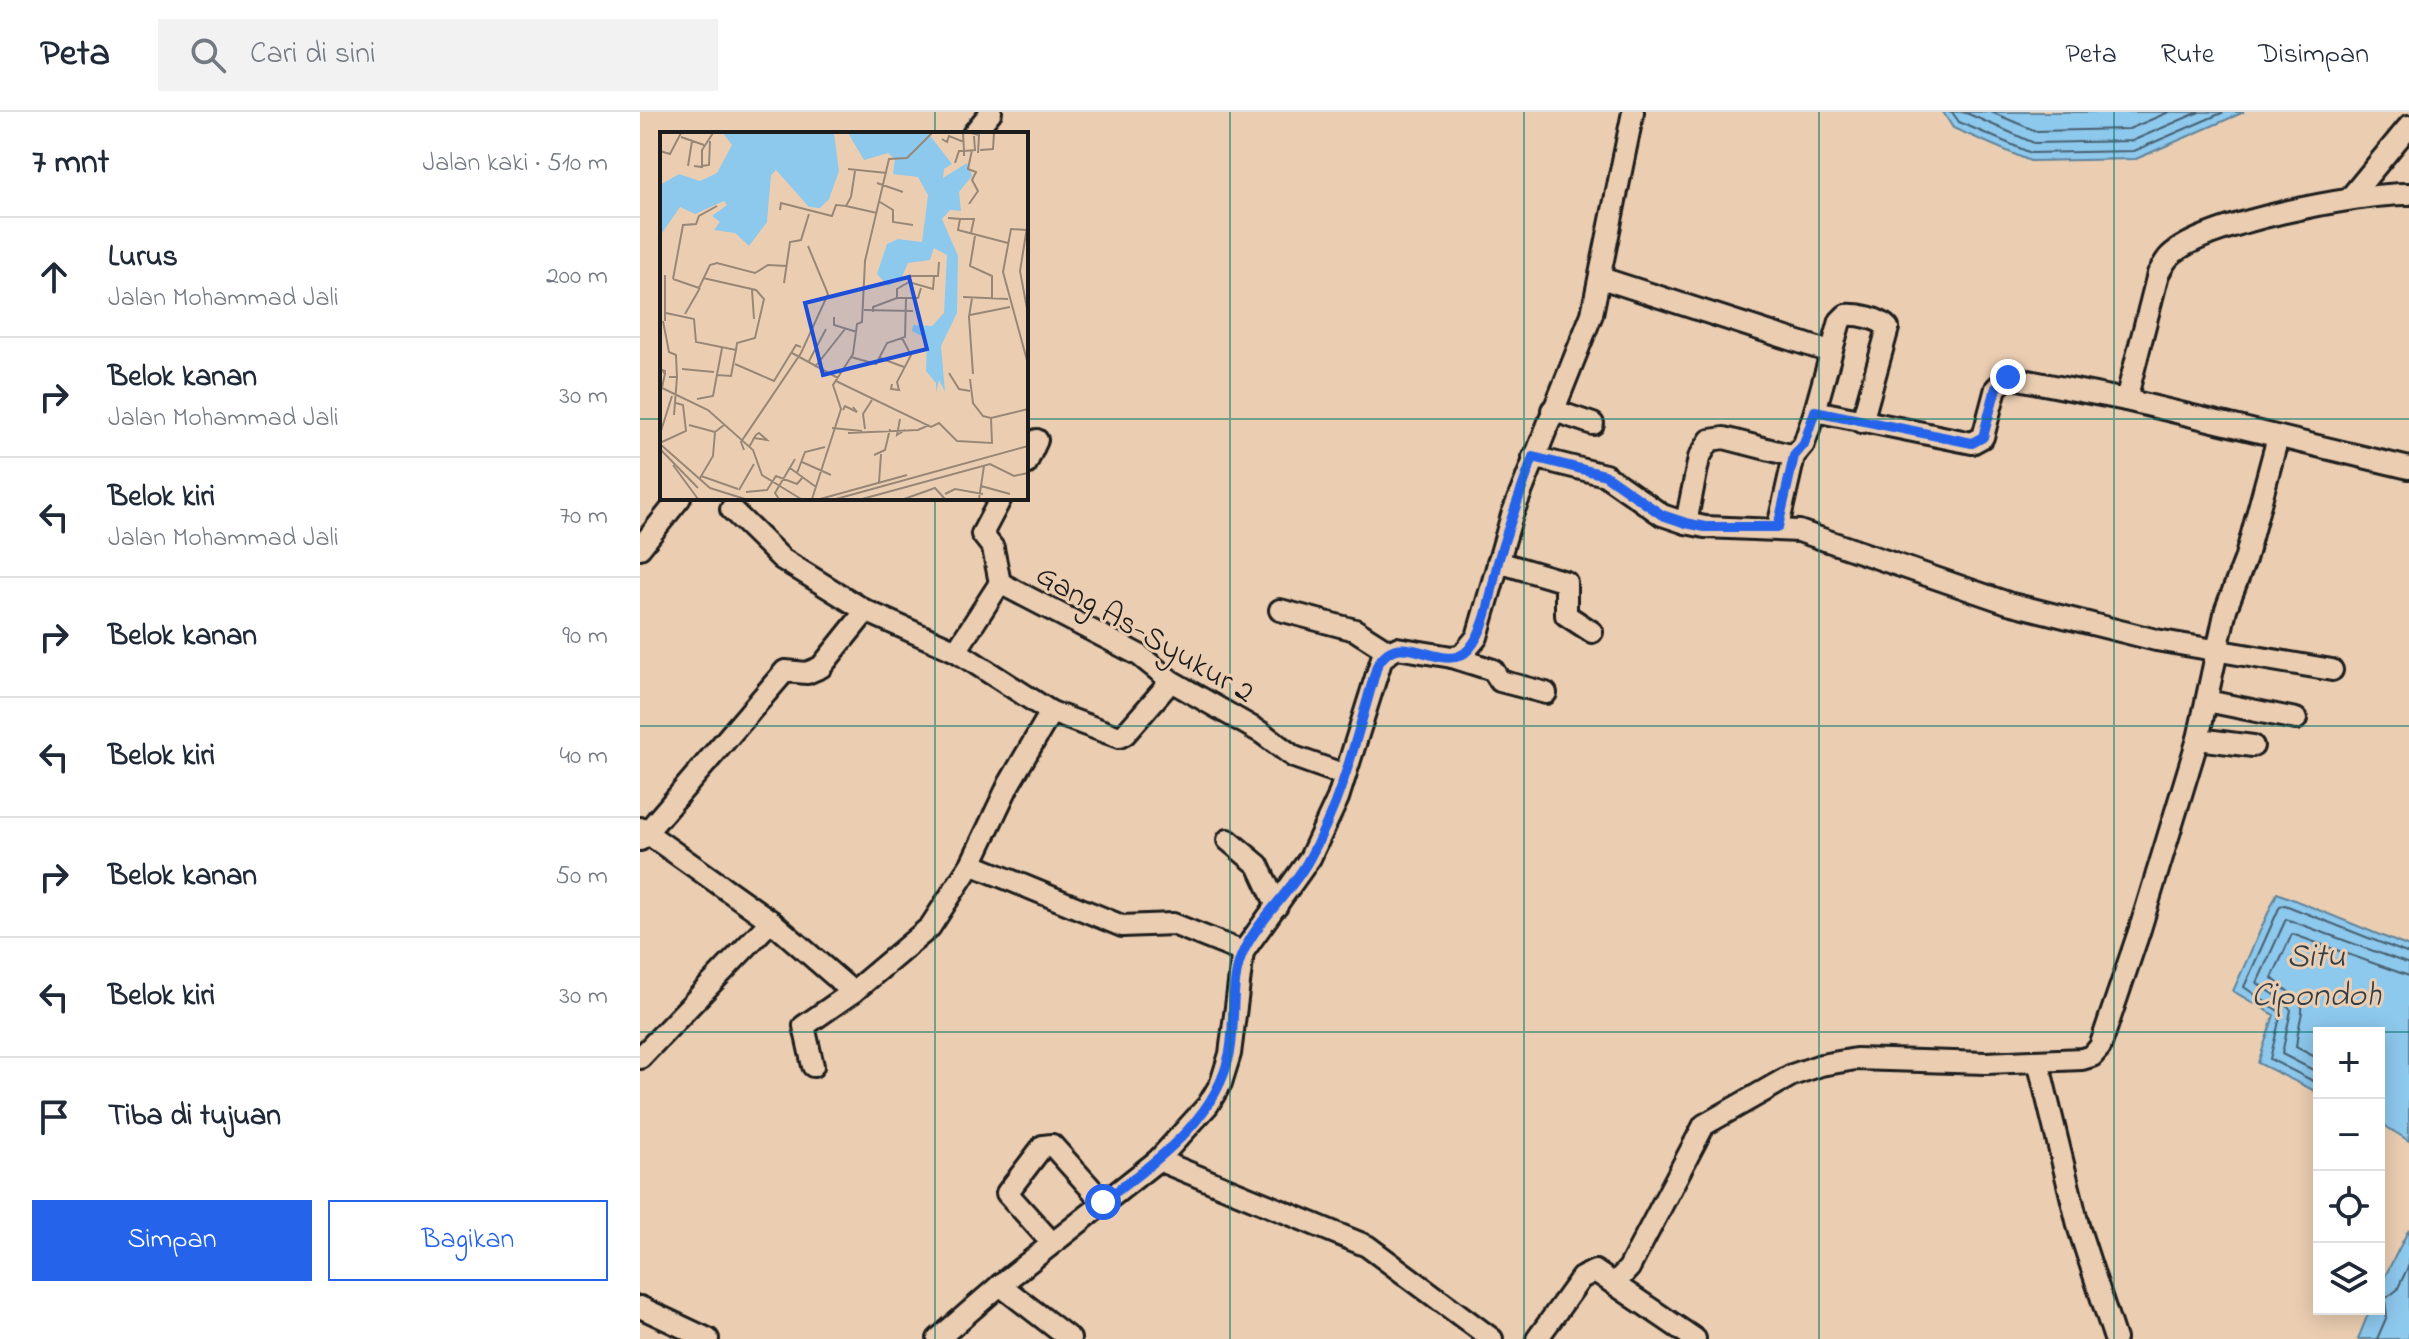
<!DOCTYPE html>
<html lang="id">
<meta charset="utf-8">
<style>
body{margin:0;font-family:"Indie Flower",sans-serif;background:#f2f2f3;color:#1f2937}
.controls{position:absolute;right:24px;bottom:24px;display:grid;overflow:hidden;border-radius:0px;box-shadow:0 4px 20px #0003}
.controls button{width:72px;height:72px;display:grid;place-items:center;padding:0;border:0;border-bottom:2px solid #e0e1e3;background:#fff;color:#1f2937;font:40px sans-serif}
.stop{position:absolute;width:24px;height:24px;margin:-18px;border:6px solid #2563eb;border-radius:50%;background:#fff}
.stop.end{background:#2563eb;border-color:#fff;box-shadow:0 2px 8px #0008}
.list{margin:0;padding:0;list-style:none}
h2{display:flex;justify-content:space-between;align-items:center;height:104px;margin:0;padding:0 32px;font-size:34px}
h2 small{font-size:26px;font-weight:400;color:#747a83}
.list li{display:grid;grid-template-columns:52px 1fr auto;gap:24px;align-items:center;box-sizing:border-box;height:120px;padding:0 32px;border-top:2px solid #e0e1e3}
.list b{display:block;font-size:30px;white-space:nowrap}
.list p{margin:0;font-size:26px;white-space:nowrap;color:#747a83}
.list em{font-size:26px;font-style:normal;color:#747a83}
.actions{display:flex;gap:16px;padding:24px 32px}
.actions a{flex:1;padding:18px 0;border:2px solid #2563eb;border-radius:0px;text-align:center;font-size:28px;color:#2563eb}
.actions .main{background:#2563eb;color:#fff}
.icon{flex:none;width:44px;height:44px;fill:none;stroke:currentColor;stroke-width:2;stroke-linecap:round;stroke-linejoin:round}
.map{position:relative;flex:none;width:1769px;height:1227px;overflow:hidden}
header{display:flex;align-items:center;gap:48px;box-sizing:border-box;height:112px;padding:0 40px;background:#fff;border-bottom:2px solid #e0e1e3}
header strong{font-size:38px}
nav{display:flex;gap:44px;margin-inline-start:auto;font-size:28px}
.search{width:560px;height:72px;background:#f2f2f3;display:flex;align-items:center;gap:20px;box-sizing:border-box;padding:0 28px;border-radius:0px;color:#747a83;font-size:30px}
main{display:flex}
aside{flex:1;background:#fff}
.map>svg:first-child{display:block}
.water{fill:#8dc8ed;stroke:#608399;stroke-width:2}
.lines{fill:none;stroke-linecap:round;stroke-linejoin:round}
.shore{stroke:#496170;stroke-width:2}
.minor-casing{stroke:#1c1c1c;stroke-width:26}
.minor{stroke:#ebceb2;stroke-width:20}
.route{stroke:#2563eb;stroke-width:10}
.grid{fill:none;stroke:#0f766e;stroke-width:2;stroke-opacity:0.55}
.labels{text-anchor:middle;stroke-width:6;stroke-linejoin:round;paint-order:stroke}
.street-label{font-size:32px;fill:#1c1c1c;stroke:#ebceb2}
.water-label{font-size:34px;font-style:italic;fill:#333e46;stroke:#ebceb2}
.inset-road{fill:none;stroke:#988776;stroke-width:2}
.view{fill:#1d4ed8;fill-opacity:0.15;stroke:#1d4ed8;stroke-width:4}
.inset-edge{fill:none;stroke:#1c1c1c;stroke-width:4}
</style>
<header>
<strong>Peta</strong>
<div class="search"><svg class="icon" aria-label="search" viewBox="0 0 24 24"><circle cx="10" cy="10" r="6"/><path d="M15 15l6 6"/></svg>Cari di sini</div>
<nav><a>Peta</a><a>Rute</a><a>Disimpan</a></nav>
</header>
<main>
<aside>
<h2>7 mnt<small>Jalan kaki · 510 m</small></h2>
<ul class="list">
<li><svg class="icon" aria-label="ahead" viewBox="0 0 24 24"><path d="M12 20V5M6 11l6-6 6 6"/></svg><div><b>Lurus</b><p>Jalan Mohammad Jali</p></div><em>200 m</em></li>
<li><svg class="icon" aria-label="right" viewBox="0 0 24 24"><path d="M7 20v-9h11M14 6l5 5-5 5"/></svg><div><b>Belok kanan</b><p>Jalan Mohammad Jali</p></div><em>30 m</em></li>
<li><svg class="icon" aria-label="left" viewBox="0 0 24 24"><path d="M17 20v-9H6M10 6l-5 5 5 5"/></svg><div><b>Belok kiri</b><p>Jalan Mohammad Jali</p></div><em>70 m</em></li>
<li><svg class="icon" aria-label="right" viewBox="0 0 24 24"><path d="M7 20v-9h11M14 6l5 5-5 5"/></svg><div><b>Belok kanan</b></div><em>90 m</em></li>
<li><svg class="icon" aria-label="left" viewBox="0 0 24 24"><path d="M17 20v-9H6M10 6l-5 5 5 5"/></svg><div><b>Belok kiri</b></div><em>40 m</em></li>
<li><svg class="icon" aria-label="right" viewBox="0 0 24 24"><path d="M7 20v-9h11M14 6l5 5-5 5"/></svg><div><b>Belok kanan</b></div><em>50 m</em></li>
<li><svg class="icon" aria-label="left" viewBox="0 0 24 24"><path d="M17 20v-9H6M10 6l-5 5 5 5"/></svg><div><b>Belok kiri</b></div><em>30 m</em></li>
<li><svg class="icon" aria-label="arrive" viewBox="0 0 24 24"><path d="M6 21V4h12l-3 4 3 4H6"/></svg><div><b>Tiba di tujuan</b></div></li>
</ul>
<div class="actions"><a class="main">Simpan</a><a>Bagikan</a></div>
</aside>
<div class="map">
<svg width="1769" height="1227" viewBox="0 0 1769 1227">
<rect width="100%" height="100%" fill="#ebceb2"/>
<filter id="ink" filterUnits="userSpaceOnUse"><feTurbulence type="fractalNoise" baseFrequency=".0125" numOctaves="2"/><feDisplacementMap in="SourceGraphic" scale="16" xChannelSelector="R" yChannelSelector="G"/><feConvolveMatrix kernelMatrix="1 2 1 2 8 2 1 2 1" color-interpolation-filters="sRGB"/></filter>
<g filter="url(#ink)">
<g class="water">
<polygon points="1303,0 1604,0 1496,47 1390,49 1313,16"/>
<polygon points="1637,781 1769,835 1769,1029 1739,1010 1739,921 1679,921 1679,981 1618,951 1634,903 1593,879"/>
<polygon points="1769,1117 1769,1227 1718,1227 1730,1197 1739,1197 1739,1176"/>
</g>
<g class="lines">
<g class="shore">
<polyline points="1312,0 1319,10 1391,41 1494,39 1584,0"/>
<polyline points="1324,0 1394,31 1492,29 1559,0"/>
<polyline points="1351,0 1396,19 1489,17 1529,0"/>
<path d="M 1679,947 L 1656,935 C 1661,884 1675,903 1632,866 L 1652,822 L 1769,864"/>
<polyline points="1679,961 1642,942 1651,898 1644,889 1617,871 1646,807 1769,852"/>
<polyline points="1679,972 1630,947 1641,901 1604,875 1640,794 1645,793 1769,842"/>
<polyline points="1737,1227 1747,1204 1745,1187 1757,1178 1769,1153"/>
</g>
<g class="minor-casing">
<g id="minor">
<polyline points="333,22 351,0"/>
<polyline points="1709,87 1769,14"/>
<polyline points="961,166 1190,240"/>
<polyline points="1486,288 1769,356"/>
<polyline points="912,298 953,312"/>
<path d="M 1175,299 L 1200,209 L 1206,203 C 1219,202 1239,206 1248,216 L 1222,310"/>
<polyline points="893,345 965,363 1022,403 1046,411 1065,415 1159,419 1368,491 1516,528 1692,558"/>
<polyline points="386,352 397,328"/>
<polyline points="361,386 342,422 353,436 360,471 499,543 531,569 622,621 654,645 705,663"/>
<polyline points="91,397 142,447 226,499 316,539"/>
<path d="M 1046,411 L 1059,346 L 1070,328 L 1084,326 L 1154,344 L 1164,332 L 1175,299 L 1332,331 L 1343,325 L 1356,276 L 1368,265 L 1486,288 L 1518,162 C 1521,157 1524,151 1528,146 C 1559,111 1722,81 1769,82"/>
<polyline points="1138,415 1154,344"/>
<polyline points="0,436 40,386"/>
<polyline points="858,450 926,470 926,503 952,520"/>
<polyline points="360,471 316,539 411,600"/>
<polyline points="640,498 715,518 748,539"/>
<polyline points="812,545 853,558 860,569 906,581"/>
<polyline points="1567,589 1656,607"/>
<polyline points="1558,627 1613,634"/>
<polyline points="0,716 131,809"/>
<polyline points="0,728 145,559 167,561 181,555 226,499"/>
<polyline points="588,728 618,753 637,794"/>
<polyline points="331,752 482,814 533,812 603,840"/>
<polyline points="0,946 131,809 213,880 290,815 331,752 369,672 411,600 479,625 485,622 531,569"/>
<polyline points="1398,949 1439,1117 1475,1227"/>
<polyline points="173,954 164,914 213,880"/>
<polyline points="518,1048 727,1134 852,1227"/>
<polyline points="412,1131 367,1081 403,1034 412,1033 463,1090"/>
<polyline points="976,1170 989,1156 1064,1013 1152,963 1181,953 1216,947 1346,951 1442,947 1452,944 1460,935 1500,817 1558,627 1586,497 1605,448 1638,325"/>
<polyline points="360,1173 430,1227"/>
<polyline points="0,1195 68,1227"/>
<polyline points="298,1227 360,1173 518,1048 568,993 581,971 590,942 603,840 670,746 698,686 742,546 757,536 812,545 822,543 837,525 872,403 952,202 993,0"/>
<polyline points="897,1227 941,1166 955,1159 1055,1227"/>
</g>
</g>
<use href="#minor" class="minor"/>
</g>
</g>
<g class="lines" filter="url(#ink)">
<path class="route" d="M 463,1090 C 514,1050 577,1008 590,940 C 596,908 589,868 604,838 C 620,806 650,781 668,749 C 702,689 718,620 737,554 C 760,510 803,566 829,537 C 848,515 851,477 858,450 C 868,414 881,380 893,345 L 965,363 L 1022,403 L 1046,411 L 1065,415 L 1138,415 L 1154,344 L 1164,332 L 1175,299 L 1332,331 L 1343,325 L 1356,276 L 1368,265"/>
</g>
<path class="grid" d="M 295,0 L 295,22M 590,0 L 590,1227M 884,0 L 884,1227M 1179,0 L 1179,1227M 1474,0 L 1474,1227M 0,307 L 22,307M 386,307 L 1769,307M 295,386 L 295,1227M 0,614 L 1769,614M 0,920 L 1769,920"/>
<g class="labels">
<g class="street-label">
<text transform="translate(506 520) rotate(30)" y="11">Gang As-Syukur 2</text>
</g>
<g class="water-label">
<text x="1676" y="854">Situ<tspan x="1676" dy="39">Cipondoh</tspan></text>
</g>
</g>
<g transform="translate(20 20)">
<rect width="368" height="368" fill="#ebceb2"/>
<path d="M 63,1 L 174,1 L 179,39 L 169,67 L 160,76 L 149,75 L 116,38 L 111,43 L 107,90 L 89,114 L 75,101 L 54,98 L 60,90 L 52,84 L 67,73 L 64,69 L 35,82 L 20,75 L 0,104 L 0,53 L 19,42 L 40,49 L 57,41 L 72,13 ZM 188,1 L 268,1 L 292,32 L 284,37 L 283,46 L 307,31 L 312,44 L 299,60 L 301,79 L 290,78 L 282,87 L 298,124 L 297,181 L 281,214 L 285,260 L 279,248 L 276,261 L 276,251 L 266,239 L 267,207 L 252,199 L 253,193 L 272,194 L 284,181 L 287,123 L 274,116 L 270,128 L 248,131 L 241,147 L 228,154 L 217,142 L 227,112 L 238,107 L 262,110 L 268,63 L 258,45 L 233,42 L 235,27 L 228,21 L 204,28 Z" fill="#8dc8ed"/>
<path class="inset-road" d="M 311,1 L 319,3 L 318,21M 21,5 L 44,13M 282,7 L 287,10 L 289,4 L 304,10M 320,18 L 333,17 L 334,1M 0,19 L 10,22 L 21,1M 304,24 L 304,19 L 315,18 L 314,4M 295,31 L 299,19 L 304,19 L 303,1M 28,34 L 32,9M 34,34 L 42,35 L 42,18 L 53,1M 42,34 L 49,33 L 50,9M 188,37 L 227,41M 217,51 L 243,60M 220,70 L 233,78 L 233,90 L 253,93M 309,72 L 318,59 L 312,48 L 316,40 L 308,37 L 312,18M 186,74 L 217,81M 120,78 L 121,71 L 172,84 L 176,73 L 186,74 L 191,65 L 195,39M 288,86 L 300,87 L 298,98 L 348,111M 300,87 L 314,87 L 311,101M 368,89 L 360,139 L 368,182M 366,98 L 351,97 L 343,140 L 368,232M 315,104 L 310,134 L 332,144 L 332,167M 5,143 L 5,189M 43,146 L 96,158 L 104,167 L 95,206 L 77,211 L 76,218M 13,147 L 39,156 L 50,133 L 57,131 L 95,141 L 108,133 L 127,134M 13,147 L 23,93 L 36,92 L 39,84 L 57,74M 248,149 L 251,144 L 278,144 L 279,130M 124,151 L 130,110 L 141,108 L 149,82M 92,158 L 94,187M 303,165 L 348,167M 237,166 L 258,166 L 261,156M 312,166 L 309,185 L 313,242M 204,178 L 253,179M 213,180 L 213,175 L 237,166 L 237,157 L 249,150 L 273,157 L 274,145M 6,181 L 34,187 L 36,210 L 76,218M 25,182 L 40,156M 310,183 L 350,175M 174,185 L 174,193 L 197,200M 3,189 L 9,220 L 16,223 L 17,245M 132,221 L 178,246M 191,225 L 216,232 L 227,211 L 245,205 L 246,166M 220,226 L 244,235M 149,229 L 166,197M 75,232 L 114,249 L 136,213 L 141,215M 155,235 L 185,197M 22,237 L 54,240M 289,241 L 299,257 L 310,259M 57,243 L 71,244 L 76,218M 9,245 L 17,245 L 14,283M 310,247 L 313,271 L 323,284 L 331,286M 176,249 L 271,295 L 279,291 L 297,309 L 332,311 L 331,286M 232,252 L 231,257 L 239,258 L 237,250 L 251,223 L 242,206M 0,255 L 48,278 L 93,318 L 102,343 L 141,367M 2,256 L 4,246 L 5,242 L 5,239 L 2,238 L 5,242M 37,267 L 53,264 L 62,216M 183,278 L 185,274 L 197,280 L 193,275M 331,286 L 368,277M 240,287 L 237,303 L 245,298M 29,293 L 55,300M 172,296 L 202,299M 205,297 L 203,282 L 212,268M 188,301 L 258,298 L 269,293M 0,302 L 12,264M 2,310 L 26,299 L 23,273 L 16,271M 0,312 L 50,356 L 85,367M 89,315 L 92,310 L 94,306 L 96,303 L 99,301 L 107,308 L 94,306M 0,317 L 38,356M 84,318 L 81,310 L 141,221 L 168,162 L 148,114M 214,323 L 225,318 L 230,297M 142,330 L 171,343M 13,333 L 38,367M 130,336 L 156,355M 137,341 L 145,320 L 165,315M 41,344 L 78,357M 40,346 L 53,324 L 55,300 L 64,293M 219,351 L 221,322M 321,354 L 350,362M 79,358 L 94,332M 86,360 L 107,358 L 116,344 L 137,352 L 143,345M 285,362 L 295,357 L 323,362M 119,367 L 115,361 L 135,327M 152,367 L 181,277 L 173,253 L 193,222 L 197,192 L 202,190 L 205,129 L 229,27 L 247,26 L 272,1M 160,367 L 247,343M 176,367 L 368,314M 202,367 L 330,332 L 354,344 L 368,341M 244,367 L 275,356 L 285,367M 319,367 L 324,334"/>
<path class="view" d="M 249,145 L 267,217 L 163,243 L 145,171 Z"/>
<rect width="368" height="368" class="inset-edge"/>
</g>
</svg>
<div class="controls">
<button>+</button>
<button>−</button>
<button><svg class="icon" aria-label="locate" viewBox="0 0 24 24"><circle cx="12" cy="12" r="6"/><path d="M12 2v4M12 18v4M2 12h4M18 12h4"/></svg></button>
<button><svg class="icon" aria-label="layers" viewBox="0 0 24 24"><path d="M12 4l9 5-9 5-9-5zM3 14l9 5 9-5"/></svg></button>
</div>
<div class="stop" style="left:463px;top:1090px"></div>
<div class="stop end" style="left:1368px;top:265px"></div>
</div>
</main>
